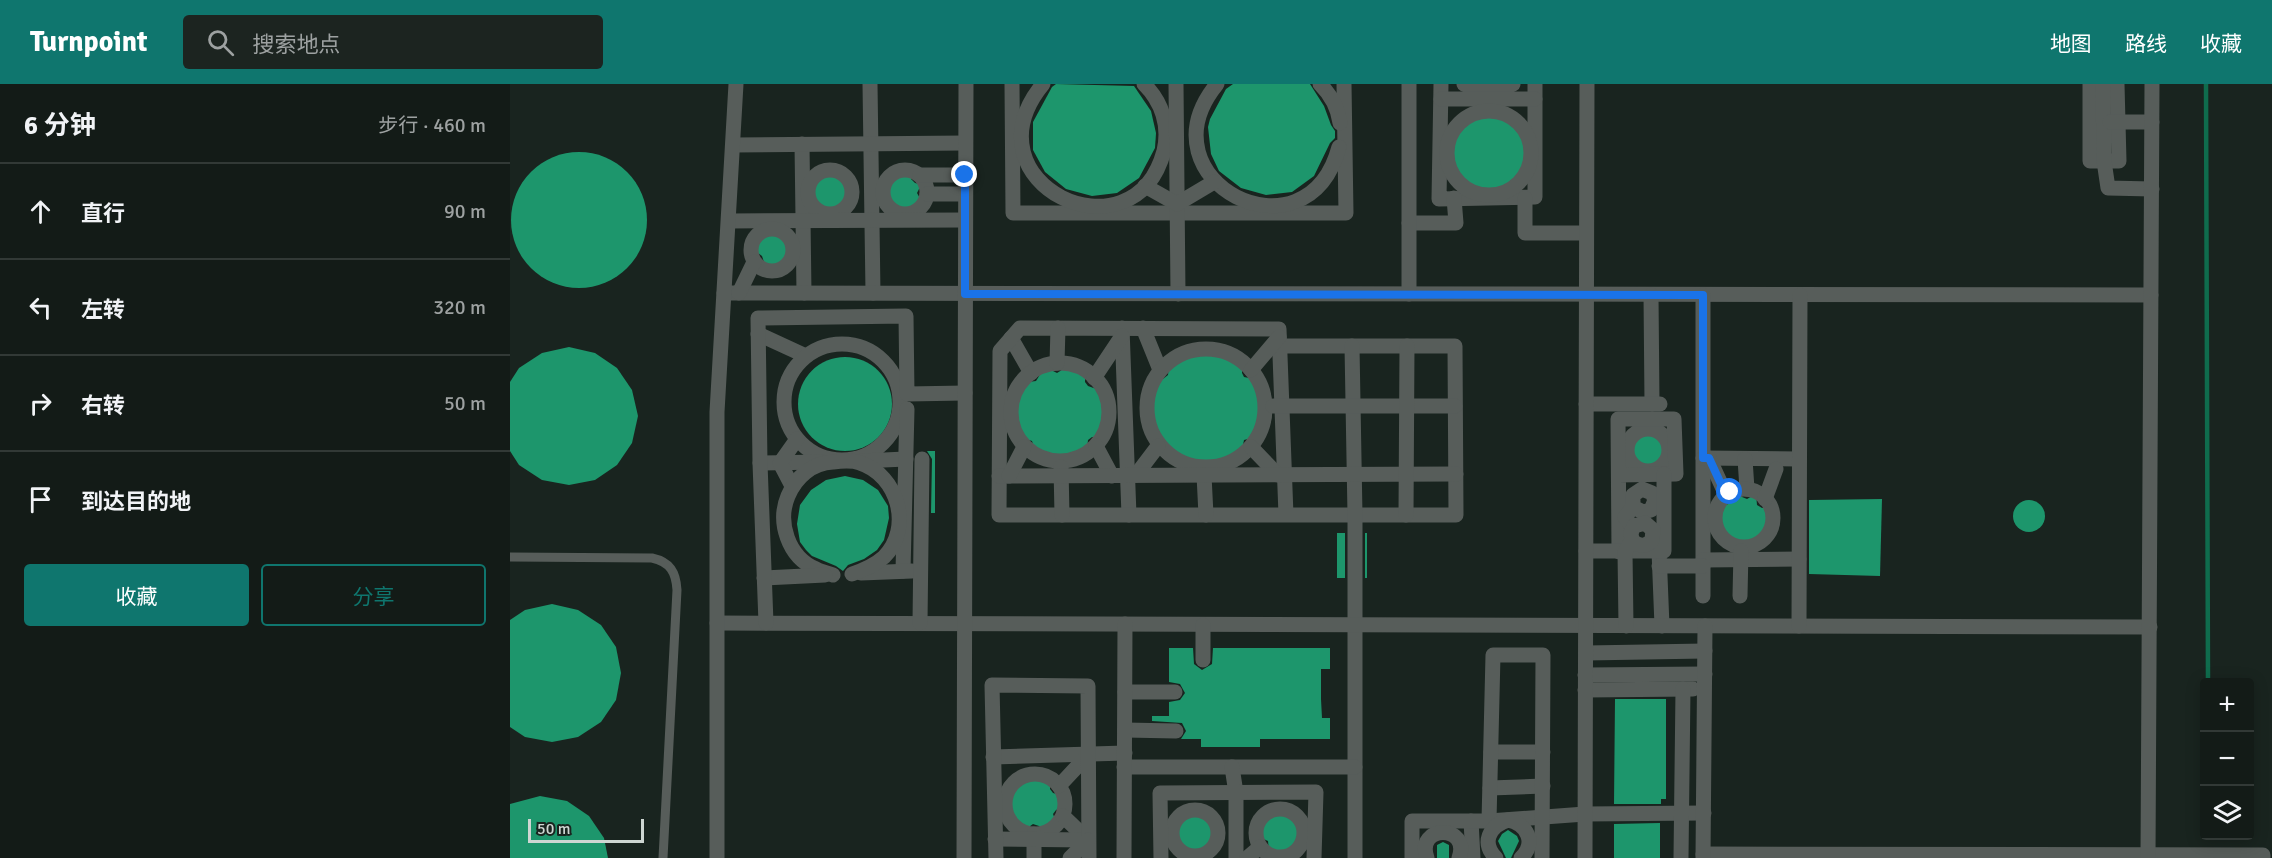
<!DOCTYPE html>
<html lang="zh">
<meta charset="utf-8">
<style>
body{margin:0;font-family:Signika,"Noto Sans SC",sans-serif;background:#1c2420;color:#f1f3f6}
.controls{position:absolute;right:18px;bottom:18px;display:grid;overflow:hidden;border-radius:6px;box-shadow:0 3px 15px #0003}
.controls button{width:54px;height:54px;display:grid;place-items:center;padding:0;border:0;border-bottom:2px solid #323936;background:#131b17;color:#f1f3f6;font:30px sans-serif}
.scale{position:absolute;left:18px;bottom:15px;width:116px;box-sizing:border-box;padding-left:6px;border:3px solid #ced6d2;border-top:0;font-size:16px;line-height:21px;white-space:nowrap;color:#ced6d2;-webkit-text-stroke:4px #19241f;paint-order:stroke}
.stop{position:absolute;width:18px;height:18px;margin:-14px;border:4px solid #1a73e8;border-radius:50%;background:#fff}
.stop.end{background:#1a73e8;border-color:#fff;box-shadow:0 2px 6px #0008}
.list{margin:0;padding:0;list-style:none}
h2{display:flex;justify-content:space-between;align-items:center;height:78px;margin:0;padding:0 24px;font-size:26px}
h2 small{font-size:20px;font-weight:400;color:#9da1a1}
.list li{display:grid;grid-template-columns:39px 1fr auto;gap:18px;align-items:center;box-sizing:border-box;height:96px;padding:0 24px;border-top:2px solid #323936}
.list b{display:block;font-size:22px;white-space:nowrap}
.list em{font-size:20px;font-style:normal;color:#9da1a1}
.actions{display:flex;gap:12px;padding:18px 24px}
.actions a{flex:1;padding:14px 0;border:2px solid #0f766e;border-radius:6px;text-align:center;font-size:21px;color:#0f766e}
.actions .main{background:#0f766e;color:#fff}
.icon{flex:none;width:33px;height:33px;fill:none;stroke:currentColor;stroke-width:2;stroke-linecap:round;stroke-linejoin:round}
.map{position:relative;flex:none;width:1762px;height:774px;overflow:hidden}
header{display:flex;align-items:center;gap:36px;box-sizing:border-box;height:84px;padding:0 30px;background:#0f766e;color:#fff}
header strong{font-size:28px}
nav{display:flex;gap:33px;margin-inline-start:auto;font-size:21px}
.search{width:420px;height:54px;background:#1c2420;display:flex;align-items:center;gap:15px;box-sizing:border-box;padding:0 21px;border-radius:6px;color:#9da1a1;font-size:22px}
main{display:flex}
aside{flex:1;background:#131b17}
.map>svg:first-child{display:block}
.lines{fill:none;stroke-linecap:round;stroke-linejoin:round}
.stream{stroke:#0f6c4d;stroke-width:4.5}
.building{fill:#1d966c}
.lane{stroke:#575d5a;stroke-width:9}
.street{stroke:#575d5a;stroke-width:15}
.route{stroke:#1a73e8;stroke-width:8}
</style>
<header>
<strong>Turnpoint</strong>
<div class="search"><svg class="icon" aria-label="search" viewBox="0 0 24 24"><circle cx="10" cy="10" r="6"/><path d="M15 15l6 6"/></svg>搜索地点</div>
<nav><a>地图</a><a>路线</a><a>收藏</a></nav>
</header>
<main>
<aside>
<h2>6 分钟<small>步行 · 460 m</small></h2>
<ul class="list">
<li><svg class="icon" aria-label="ahead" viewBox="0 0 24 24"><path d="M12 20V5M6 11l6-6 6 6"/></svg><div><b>直行</b></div><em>90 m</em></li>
<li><svg class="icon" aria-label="left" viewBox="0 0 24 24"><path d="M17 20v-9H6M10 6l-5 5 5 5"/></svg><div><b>左转</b></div><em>320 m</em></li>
<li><svg class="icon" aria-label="right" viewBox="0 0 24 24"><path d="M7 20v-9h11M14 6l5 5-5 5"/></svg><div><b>右转</b></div><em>50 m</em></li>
<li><svg class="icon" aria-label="arrive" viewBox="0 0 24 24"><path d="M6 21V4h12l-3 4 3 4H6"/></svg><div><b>到达目的地</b></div></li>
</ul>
<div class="actions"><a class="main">收藏</a><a>分享</a></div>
</aside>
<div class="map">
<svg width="1762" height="774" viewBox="0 0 1762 774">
<rect width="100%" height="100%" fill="#19241f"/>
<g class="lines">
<polyline class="stream" points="1696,0 1698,598"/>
</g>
<g class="building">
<polygon points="546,0 624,2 641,27 646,49 645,64 629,94 607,109 582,112 556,105 535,88 523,66 523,38 542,3"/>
<polygon points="723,0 800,0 814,22 821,41 825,47 825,54 820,59 804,92 782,108 756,111 731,104 709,87 701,70 698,43 700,35 716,5"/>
<circle cx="979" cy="69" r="38"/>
<circle cx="69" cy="136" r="68"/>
<polygon points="391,88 401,89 401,95 405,99 414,101 409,105 407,109 412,118 405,125 389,127 385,125 376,114 377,100 380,95"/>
<circle cx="320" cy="108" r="19"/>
<polygon points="257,147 272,149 280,160 280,173 277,179 266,185 252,183 254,178 252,172 248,169 242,169 243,158 246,152"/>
<polygon points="59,263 85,269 107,284 122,306 128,332 122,359 107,381 85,396 59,401 32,396 9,381 0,367 0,298 9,284 32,269"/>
<polygon points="700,268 717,273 732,282 732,289 734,293 744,295 750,311 752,329 748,346 742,354 734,356 732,366 722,374 703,380 683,379 665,372 657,364 654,355 648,352 642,341 639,322 643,303 648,295 653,295 658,291 659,282 666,277 682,270"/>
<circle cx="335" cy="320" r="47"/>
<polygon points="555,284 575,292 575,298 578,302 589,306 594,319 595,333 592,346 588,353 582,353 578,356 577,365 571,369 556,374 540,373 525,367 522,357 512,354 507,343 504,327 508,312 518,298 526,297 531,289 539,285 547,289"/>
<polygon points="1139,346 1150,351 1154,355 1156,373 1150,381 1126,381 1119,372 1119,358 1127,349"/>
<polygon points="417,367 425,367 425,429 421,429 422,375"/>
<polygon points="335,392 353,396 368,406 378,422 379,434 374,456 367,466 354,475 338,481 333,487 326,482 302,472 296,466 290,458 287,440 290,421 301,406 316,396"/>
<polygon points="1227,407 1232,413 1237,415 1246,410 1247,421 1252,424 1258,424 1260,427 1258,444 1253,452 1246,457 1237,460 1219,456 1207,442 1206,432 1208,423 1211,419 1216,421 1224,417"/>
<polygon points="1372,415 1370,492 1299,490 1299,416"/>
<circle cx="1519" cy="432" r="16"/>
<rect x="827" y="449" width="8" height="45"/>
<rect x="855" y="449" width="2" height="45"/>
<polygon points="42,520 68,526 91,541 106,563 111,589 106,616 91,638 68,653 42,658 15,653 0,643 0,536 15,526"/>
<polygon points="659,564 683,564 684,580 692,586 702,580 703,564 820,564 820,585 811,585 811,615 812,634 820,634 820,655 750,655 750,663 691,663 691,655 671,655 676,647 672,639 642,637 642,632 659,632 659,618 670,616 675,609 670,600 659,598"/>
<polygon points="1105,615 1156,615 1156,715 1151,715 1151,720 1104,720"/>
<polygon points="527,693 540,698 540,705 543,709 551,711 552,723 546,726 543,730 546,738 538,744 533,746 529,742 523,740 516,745 503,737 499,728 498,719 500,710 511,697"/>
<polygon points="30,712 57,717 79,732 94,754 98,774 0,774 0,720"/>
<polygon points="765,727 778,728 784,732 791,743 791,750 786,763 772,770 759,767 758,757 749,753 750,740 753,734"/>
<circle cx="686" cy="749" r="21"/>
<polygon points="1150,739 1150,774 1104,774 1104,740"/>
<polygon points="998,746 1007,752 1009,757 1001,774 996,774 988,757 992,750"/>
<polygon points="933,758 939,761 939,774 927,774 927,761"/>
</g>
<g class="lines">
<path class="lane" d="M 0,473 L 142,474 C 160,478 166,488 167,506 L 153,774"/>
<g class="street">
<polyline points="360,0 363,209"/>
<polyline points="502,0 503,129 836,129 834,0"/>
<path d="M 533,0 C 452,99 623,181 654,67 C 660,42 652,18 634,0"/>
<polyline points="666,0 668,210"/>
<path d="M 707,0 C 628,97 797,183 829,63"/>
<path d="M 810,0 C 820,10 828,24 830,39"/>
<polyline points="931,0 929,115 1025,113 1025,0"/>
<path d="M 954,0 C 971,9 986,10 1003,0"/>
<polyline points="1580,0 1580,77 1609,77 1607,0"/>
<polyline points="1593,0 1594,77 1598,104 1642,105"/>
<polyline points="931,15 1025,15"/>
<circle cx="979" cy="69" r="42"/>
<polyline points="1600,38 1642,38"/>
<polyline points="292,60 294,209"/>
<polyline points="223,61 455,59"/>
<circle cx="320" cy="108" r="22"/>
<circle cx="395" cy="108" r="22"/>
<polyline points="410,91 455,91"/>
<polyline points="635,102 667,120 704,98"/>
<polyline points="417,110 455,110"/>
<polyline points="1015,114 1015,149 1076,149"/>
<polyline points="219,137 455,136"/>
<polyline points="899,139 946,139 944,114"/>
<circle cx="262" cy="166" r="21"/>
<polyline points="214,209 1641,211"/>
<polyline points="229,209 244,178"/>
<polyline points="899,210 899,0"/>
<polyline points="1141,211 1142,320"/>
<polyline points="1193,211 1193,512"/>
<polyline points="612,244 619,431"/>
<polyline points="633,244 650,286"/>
<polyline points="248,250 296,272"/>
<polyline points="501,254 521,289"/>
<circle cx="332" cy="318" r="58"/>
<polyline points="770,262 945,262 946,431 489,431 490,267 510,244 769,245 776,431"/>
<polyline points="842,262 845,431 845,774"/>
<circle cx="696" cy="324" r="59"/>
<circle cx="550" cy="328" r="49"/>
<polyline points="547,279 548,244"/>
<polyline points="741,286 769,253"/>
<polyline points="584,294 612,252"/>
<polyline points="1076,320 1150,320"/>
<polyline points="763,322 945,322"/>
<circle cx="1138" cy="366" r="21"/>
<polyline points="586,362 602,392"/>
<polyline points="741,363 768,391"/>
<polyline points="1193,374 1289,375"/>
<polyline points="1199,374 1216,411"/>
<polyline points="1235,375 1237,405"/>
<polyline points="351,377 396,375"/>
<polyline points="250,379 312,378"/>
<polyline points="551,383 552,431"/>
<polyline points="626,391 648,362"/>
<polyline points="694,391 696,431"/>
<polyline points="1109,391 1166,390 1164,335 1108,335 1109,468"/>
<polyline points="489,392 946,390"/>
<polyline points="499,392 514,363"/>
<polyline points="282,402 270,379 287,355"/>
<circle cx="1234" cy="434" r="29"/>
<polyline points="1255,415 1266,385"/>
<polyline points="896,431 897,262"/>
<polyline points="1122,443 1115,433 1123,423 1123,411 1132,405 1142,409 1145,416 1141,426 1133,428 1123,423"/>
<polyline points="1144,459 1149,467 1152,542"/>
<polyline points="1076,467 1154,467 1154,390"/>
<polyline points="1193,476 1289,475"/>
<polyline points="1149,482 1193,482"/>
<polyline points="393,487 397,325"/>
<polyline points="351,489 402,487"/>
<path d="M 323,491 C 318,489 311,488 306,485 C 278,473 267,438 278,412 C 286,393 302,379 323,378 C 331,377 342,376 350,379 C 388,391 403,444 374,473 C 364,482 354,486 342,490"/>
<polyline points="254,494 315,491"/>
<polyline points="1230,512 1231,467"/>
<polyline points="207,539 1640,543"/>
<polyline points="256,539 250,379 248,234 396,232 397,310 455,309"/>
<polyline points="410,539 412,375"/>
<path d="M 1116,542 L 1115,468 L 1122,456 L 1121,449 L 1124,442 L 1135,439 L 1143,446 L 1142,456 C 1136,463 1129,463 1122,456"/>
<polyline points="1289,542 1290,211"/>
<polyline points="1076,569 1195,567"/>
<polyline points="693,576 693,541"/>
<polyline points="1075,591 1195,590"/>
<polyline points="1075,606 1183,605"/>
<polyline points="615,608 665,608"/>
<polyline points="615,646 666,647"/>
<polyline points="981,668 1033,668"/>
<polyline points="483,673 615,669"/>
<polyline points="614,683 845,683"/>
<polyline points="722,683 726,709 726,774"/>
<circle cx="525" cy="720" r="30"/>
<polyline points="549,702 578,671"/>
<polyline points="980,704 1033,702"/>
<circle cx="770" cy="749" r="24"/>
<circle cx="685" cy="749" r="23"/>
<polyline points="553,732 578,756"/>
<polyline points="961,737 963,774"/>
<polyline points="979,737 1075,730 1194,729"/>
<polyline points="524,750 524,774"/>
<polyline points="485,755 578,756"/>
<polyline points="1193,770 1753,771 1753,774"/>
<polyline points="207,774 207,328 226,0"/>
<polyline points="454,774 456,0"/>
<polyline points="486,774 482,601 578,602 579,774"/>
<polyline points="560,774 578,756"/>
<polyline points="614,774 615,540"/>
<polyline points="651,774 650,709 806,708 804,774"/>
<polyline points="737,774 750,763"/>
<polyline points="902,774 902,737 979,737 983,571 1033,571 1032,774"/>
<path d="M 917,774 C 905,740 961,740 949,774"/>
<path d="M 986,774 C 971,759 979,742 998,736 C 1017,740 1027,759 1011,774"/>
<polyline points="1075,774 1077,0"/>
<polyline points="1171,774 1173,605"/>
<polyline points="1193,774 1195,542"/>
<polyline points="1638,774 1642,0"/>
</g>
</g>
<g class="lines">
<polyline class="route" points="455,91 455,210 1193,211 1193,374 1199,374 1216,411 1220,408"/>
</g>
</svg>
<div class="controls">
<button>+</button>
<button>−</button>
<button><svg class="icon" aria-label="layers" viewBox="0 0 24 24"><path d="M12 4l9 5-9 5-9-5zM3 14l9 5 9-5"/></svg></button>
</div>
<div class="scale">50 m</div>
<div class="stop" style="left:1220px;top:408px"></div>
<div class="stop end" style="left:455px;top:91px"></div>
</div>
</main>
